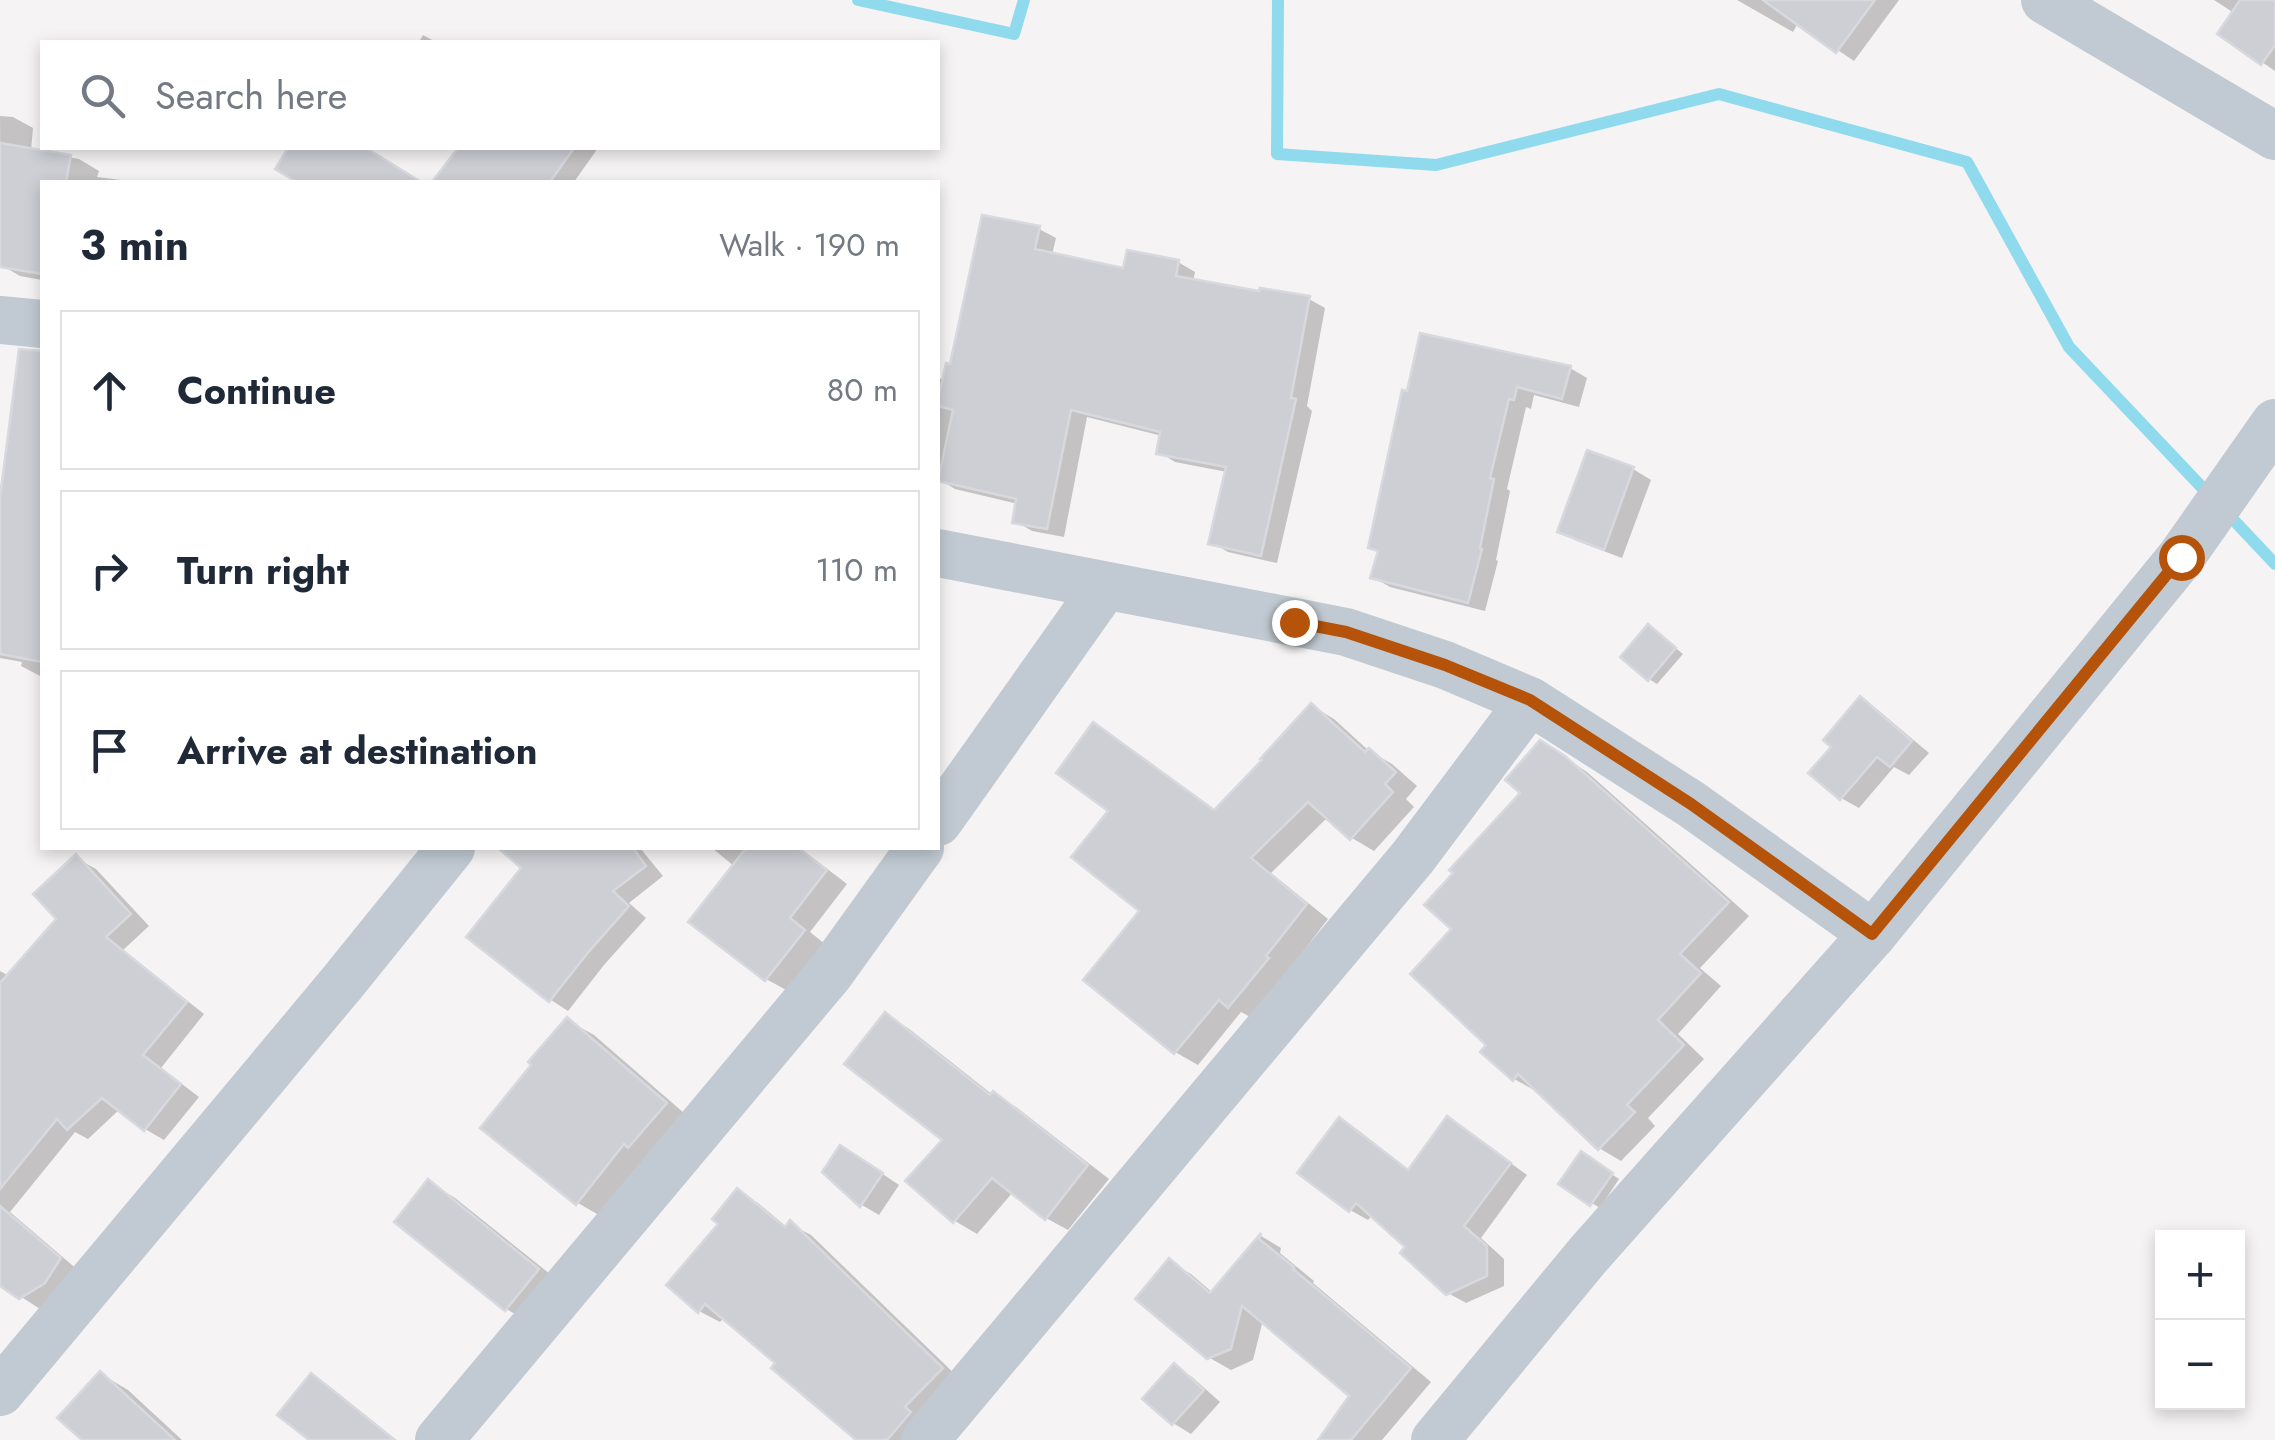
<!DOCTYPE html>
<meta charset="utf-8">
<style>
body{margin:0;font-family:Jost,sans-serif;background:#f6f6f7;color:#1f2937}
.controls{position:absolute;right:30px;bottom:30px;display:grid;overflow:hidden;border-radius:0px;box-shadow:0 5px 15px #0003}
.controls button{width:90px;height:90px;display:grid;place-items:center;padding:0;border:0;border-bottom:2px solid #e0e1e3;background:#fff;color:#1f2937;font:50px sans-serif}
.stop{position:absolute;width:30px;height:30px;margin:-22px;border:8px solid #b45309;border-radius:50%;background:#fff}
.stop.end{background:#b45309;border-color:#fff;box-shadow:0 2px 10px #0008}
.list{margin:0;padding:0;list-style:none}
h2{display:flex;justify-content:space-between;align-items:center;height:130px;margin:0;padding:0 40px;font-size:42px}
h2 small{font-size:32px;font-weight:400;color:#747a83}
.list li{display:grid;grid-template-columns:65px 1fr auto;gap:30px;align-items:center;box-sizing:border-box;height:160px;margin:0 20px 20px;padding:0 20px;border:2px solid #e0e1e3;border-radius:0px}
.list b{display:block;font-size:38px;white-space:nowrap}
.list em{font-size:32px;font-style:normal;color:#747a83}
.icon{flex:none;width:55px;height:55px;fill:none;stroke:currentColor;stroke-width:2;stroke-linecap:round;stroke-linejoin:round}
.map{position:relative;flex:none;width:2275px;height:1440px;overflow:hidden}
.search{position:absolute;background:#fff;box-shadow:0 5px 15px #0003;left:40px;top:40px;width:900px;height:110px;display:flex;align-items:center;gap:25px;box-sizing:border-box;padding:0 35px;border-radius:0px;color:#747a83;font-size:38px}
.panel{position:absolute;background:#fff;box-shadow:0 5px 15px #0003;left:40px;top:180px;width:900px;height:670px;border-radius:0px}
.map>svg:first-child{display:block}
.shadow{fill:#0003}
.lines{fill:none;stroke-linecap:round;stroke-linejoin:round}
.stream{stroke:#90daee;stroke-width:12}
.building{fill:#cdcfd5;stroke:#d7d9de;stroke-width:2.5}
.minor{stroke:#c1cad2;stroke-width:48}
.route{stroke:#b45309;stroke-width:12}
</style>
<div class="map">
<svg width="2275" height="1440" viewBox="0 0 2275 1440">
<rect width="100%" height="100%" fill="#f5f3f3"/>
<g class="shadow">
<polygon points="1737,0 1899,0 1854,61 1798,23 1793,32"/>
<polygon points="2214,0 2275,0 2275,71 2220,33 2234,13"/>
<polygon points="423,35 436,42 419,42"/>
<polygon points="0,116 13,117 33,128 31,151 79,159 99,171 97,177 137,182 42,182 42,280 20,276 1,265"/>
<polygon points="291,148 363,148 418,182 302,182 278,168"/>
<polygon points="461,148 598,148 574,182 436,182"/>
<polygon points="1039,229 1056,238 1052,255 1125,271 1178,262 1195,272 1193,281 1309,299 1325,308 1307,406 1312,411 1277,563 1228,552 1211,542 1227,472 1175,462 1159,452 1162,436 1087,417 1064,537 1032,531 1015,521 1018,504 955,489 939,479 941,468 938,467 938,378 945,380"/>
<polygon points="1570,368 1587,378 1579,407 1534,395 1531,409 1526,407 1507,489 1510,491 1496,560 1498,561 1485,611 1390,587 1373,577 1380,552 1370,547 1404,393"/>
<polygon points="17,384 42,390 42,677 21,666 22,662 0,658 0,485 4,486"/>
<polygon points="1589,453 1633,469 1651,480 1622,558 1577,541 1560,531"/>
<polygon points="1649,627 1683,654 1657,684 1649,679"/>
<polygon points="1861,700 1878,710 1929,753 1909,775 1894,767 1859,808 1841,798 1834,747"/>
<polygon points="1312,706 1334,719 1368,750 1392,764 1417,786 1406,799 1414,807 1374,851 1352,838 1328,817 1271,873 1328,919 1252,1018 1241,1012 1198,1065 1175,1052 1143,911 1112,810 1116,739 1216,811"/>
<polygon points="1563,756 1587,772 1749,916 1700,968 1721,986 1678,1034 1704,1059 1648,1118 1655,1126 1621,1161 1599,1148 1537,1089 1536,1091 1514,1079 1489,1044 1455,928"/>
<polygon points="524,848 640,848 663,876 629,903 646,918 604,965 568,1011 551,1000 469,936 524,868 514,858"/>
<polygon points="712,848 800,848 847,884 810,932 825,944 788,991 766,979 734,866"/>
<polygon points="76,858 96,869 149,926 123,950 204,1014 161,1068 199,1097 164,1140 145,1129 120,1109 88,1139 75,1132 10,1212 79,1271 40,1309 0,1283 0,971 9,976 59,919"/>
<polygon points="886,1016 908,1028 993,1095 1016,1107 1109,1179 1068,1230 1046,1218 1013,1192 977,1234 955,1221 909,1181 945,1140"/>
<polygon points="567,1020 594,1035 692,1120 604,1218 578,1203"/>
<polygon points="1340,1120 1358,1130 1410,1171 1465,1130 1527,1175 1481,1238 1504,1259 1504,1286 1466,1303 1448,1293 1409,1247 1373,1214 1368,1220 1350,1210 1301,1172"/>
<polygon points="859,1158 899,1185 879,1215 862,1205 826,1171"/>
<polygon points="1589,1159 1619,1179 1600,1208 1592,1203"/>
<polygon points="428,1182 455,1198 565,1286 533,1324 506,1309"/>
<polygon points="738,1192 758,1203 788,1228 790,1224 811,1235 962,1381 917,1440 860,1440 778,1363 724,1317 720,1322 699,1311 722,1223"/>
<polygon points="1261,1236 1281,1248 1280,1253 1314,1281 1313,1283 1431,1382 1382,1440 1321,1440 1352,1396 1263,1320 1253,1360 1231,1370 1208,1357 1169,1262 1191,1274 1213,1293"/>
<polygon points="1174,1367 1192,1377 1220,1402 1191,1434 1173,1423"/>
<polygon points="101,1374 128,1390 182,1440 85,1440"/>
<polygon points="311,1376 329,1386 396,1440 313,1440"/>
</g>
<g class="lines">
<g class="stream">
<polyline points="858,0 1014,34 1024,0"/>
<polyline points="1278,0 1277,154 1436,165 1719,94 1967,162 2069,347 2212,498"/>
<polyline points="2226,512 2275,564"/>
</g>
</g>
<g class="building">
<polygon points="1763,0 1875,0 1836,53"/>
<polygon points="2240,0 2275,0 2275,45 2261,65 2217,34"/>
<polygon points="0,143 71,155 66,182 42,182 42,274 0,267"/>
<polygon points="288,148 366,148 421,182 297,182 275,169"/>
<polygon points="458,148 574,148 550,182 432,182"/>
<polygon points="982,215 1040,226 1035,249 1123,268 1127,250 1179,260 1176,276 1259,291 1260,288 1310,296 1291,398 1296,399 1261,556 1208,544 1226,467 1156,454 1160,432 1071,410 1047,529 1012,523 1016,499 938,481 953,410 938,406 938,400 946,363 950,364"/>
<polygon points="1420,333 1571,366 1562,399 1517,387 1514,400 1509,399 1490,478 1494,479 1480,548 1482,549 1468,603 1370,578 1378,551 1368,548 1402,390 1407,391"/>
<polygon points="19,349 42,351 42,662 0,654 0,498"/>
<polygon points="1587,450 1634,467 1604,550 1557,532"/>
<polygon points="1648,624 1676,648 1648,681 1620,657"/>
<polygon points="1860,696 1912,741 1890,767 1877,757 1840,800 1808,773 1831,747 1823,740"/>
<polygon points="1311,703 1365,752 1369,748 1396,772 1385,784 1393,792 1350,840 1308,802 1251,858 1307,904 1266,956 1269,958 1228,1008 1219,1000 1174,1054 1083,980 1139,911 1071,857 1108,811 1056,773 1093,722 1214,810 1262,760 1260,759"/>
<polygon points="1540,740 1565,756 1729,902 1680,954 1701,973 1658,1020 1684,1045 1627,1105 1635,1112 1598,1150 1518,1074 1513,1081 1480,1052 1486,1045 1410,974 1451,929 1424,905 1453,873 1449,870 1520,793 1505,780"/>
<polygon points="498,848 633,848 646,866 613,891 629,906 586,955 549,1002 466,937 521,868"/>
<polygon points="746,848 798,848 827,870 790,918 805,930 765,981 688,922"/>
<polygon points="76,854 131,914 106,937 187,1002 143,1055 181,1084 144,1131 102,1098 67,1130 57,1119 0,1189 0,983 56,919 33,894"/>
<polygon points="885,1012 990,1095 993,1091 1088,1165 1045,1220 992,1178 953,1223 905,1181 942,1140 844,1064"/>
<polygon points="567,1017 667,1103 628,1148 624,1144 576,1205 480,1128 531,1065 528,1062"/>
<polygon points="1447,1116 1511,1163 1464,1226 1487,1246 1487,1276 1446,1295 1400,1253 1405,1247 1356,1203 1349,1212 1297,1173 1339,1117 1408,1170"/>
<polygon points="840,1145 883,1173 860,1207 822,1172"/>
<polygon points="1581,1151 1613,1173 1590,1206 1558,1184"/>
<polygon points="428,1179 539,1269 505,1311 394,1222"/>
<polygon points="737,1188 785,1227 790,1220 943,1368 905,1407 911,1412 887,1440 856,1440 771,1368 775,1363 705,1304 698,1313 666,1285 718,1224 712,1219"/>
<polygon points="0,1206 61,1258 45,1283 19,1299 0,1286"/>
<polygon points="1261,1233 1259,1239 1294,1267 1293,1269 1411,1368 1351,1440 1318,1440 1349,1396 1242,1306 1231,1349 1207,1359 1135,1299 1169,1258 1210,1293"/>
<polygon points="1174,1363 1204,1390 1172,1425 1142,1399"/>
<polygon points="100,1371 175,1440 82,1440 57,1418"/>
<polygon points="311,1373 395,1440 309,1440 277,1415"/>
</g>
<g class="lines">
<g class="minor">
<polyline points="2045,0 2275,136"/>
<polyline points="0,320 42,324"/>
<polyline points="938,553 1346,632 1445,665 1530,701"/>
<polyline points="938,822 1105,586"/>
<polyline points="0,1392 342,983 451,848"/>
<polyline points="439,1440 830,973 920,848"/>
<polyline points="925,1440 1413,857 1530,701 1691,804 1873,934"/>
<polyline points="1435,1440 1588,1255 1873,934 2181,557 2275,423"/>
</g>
</g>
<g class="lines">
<polyline class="route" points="1294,622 1346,632 1445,665 1530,700 1691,804 1872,934 2181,557"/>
</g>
</svg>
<div class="controls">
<button>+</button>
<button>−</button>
</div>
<div class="stop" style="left:2181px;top:557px"></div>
<div class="stop end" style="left:1294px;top:622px"></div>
<div class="search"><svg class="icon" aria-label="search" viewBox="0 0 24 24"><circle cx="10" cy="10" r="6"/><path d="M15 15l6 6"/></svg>Search here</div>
<section class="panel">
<h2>3 min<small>Walk · 190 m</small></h2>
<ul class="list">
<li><svg class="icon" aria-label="ahead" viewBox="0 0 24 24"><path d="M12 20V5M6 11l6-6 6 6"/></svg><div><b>Continue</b></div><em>80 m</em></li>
<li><svg class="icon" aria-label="right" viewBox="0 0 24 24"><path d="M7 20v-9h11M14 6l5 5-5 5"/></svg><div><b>Turn right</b></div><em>110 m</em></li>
<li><svg class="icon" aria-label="arrive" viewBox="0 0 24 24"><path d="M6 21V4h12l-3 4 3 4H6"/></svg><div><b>Arrive at destination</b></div></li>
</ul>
</section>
</div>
